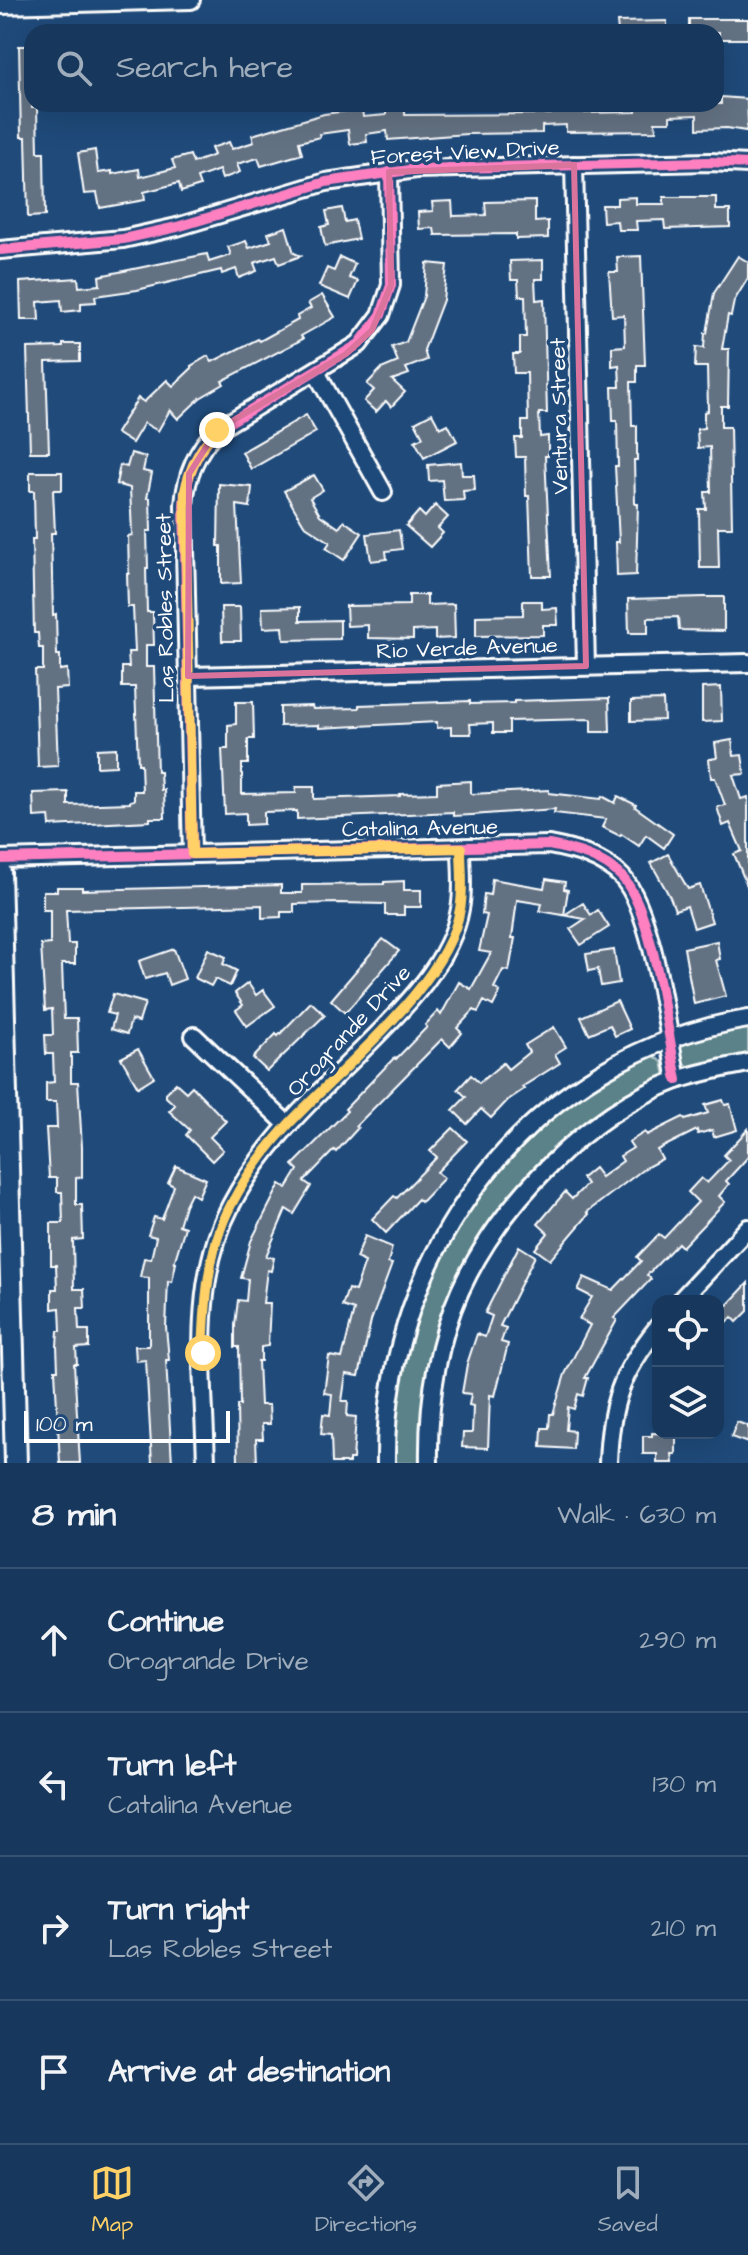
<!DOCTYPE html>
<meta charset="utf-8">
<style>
body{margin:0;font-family:"Architects Daughter",sans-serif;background:#203f62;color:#f1f3f6}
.controls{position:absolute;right:24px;bottom:24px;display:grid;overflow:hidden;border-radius:16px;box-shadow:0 8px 32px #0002}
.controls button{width:72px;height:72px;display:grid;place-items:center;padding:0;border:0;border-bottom:2px solid #365272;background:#17385c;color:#f1f3f6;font:40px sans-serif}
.scale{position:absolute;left:24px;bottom:20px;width:206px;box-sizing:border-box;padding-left:8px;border:4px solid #fff;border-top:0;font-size:22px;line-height:28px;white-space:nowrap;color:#fff;-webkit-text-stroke:6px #1f4a7a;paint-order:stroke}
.stop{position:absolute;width:24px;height:24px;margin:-18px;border:6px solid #ffd166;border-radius:50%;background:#fff}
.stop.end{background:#ffd166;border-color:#fff;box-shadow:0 2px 8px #0008}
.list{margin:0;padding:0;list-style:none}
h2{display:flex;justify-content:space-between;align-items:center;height:104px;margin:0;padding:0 32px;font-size:34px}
h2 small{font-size:26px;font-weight:400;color:#9eacbb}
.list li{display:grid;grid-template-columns:52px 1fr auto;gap:24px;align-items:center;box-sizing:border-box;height:144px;padding:0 32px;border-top:2px solid #365272}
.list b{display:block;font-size:30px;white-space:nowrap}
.list p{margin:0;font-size:26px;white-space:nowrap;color:#9eacbb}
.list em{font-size:26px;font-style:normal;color:#9eacbb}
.icon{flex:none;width:44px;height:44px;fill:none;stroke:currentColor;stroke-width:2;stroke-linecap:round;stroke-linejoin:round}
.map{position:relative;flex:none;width:748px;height:1463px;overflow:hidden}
.search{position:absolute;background:#17385c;box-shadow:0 8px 32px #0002;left:24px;right:24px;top:24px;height:88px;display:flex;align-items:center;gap:20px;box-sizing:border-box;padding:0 28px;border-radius:24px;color:#9eacbb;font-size:30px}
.sheet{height:680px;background:#17385c}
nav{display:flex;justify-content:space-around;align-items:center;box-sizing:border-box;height:112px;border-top:2px solid #365272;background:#17385c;font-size:22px;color:#9eacbb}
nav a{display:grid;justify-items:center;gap:4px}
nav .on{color:#ffd166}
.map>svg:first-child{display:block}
.green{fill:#5a8288;stroke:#acc0c4;stroke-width:2}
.building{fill:#647283;stroke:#fff;stroke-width:2}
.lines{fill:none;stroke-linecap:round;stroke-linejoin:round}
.minor-casing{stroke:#fff;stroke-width:22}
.tertiary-casing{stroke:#fff;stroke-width:26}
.minor{stroke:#1f4a7a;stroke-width:16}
.tertiary{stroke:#1f4a7a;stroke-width:20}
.cycleway-casing{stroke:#1f4a7a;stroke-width:15}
.cycleway{stroke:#ff80c0;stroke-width:10}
.route{stroke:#ffd166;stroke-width:10}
.marked{fill:none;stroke:#da749d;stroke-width:6;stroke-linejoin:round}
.labels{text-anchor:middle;stroke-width:7;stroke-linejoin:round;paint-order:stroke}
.street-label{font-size:22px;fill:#fff;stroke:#1f4a7a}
</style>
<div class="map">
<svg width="748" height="1463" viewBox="0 0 748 1463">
<rect width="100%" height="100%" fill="#1f4a7a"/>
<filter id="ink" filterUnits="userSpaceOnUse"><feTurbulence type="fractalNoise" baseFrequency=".0125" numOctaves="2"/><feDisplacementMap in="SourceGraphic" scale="16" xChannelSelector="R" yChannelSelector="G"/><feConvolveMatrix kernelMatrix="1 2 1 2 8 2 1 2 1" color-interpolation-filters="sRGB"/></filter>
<g filter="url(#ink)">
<g class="green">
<polygon points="748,1023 748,1054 692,1068 680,1061 678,1048 681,1044"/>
<polygon points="651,1054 662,1062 665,1077 531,1173 505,1204 479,1241 458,1281 421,1463 390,1463 405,1334 458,1218 519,1141 586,1088"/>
</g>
<g class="building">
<polygon points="689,19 748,19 748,39 719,39 719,32 689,32"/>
<polygon points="667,21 667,32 618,32 617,22"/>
<polygon points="19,46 32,46 32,108 37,108 38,152 44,152 45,216 28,217 26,137 21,137"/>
<polygon points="721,97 747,99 748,123 746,131 727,128 697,129 697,115 670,116 670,122 655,122 656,131 566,132 566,125 542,126 542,133 467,134 388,140 387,131 366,134 367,142 350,144 348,130 319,134 320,137 299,142 302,154 261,166 258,158 237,164 240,172 222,179 219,170 197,178 200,186 181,192 179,183 144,192 145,200 100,208 97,193 84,194 78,153 95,150 98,173 112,171 112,174 139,169 140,177 175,168 172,160 190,155 193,163 214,155 211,148 229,142 232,149 254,142 252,135 324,114 362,109 363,117 386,115 386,108 405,106 405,115 551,114 551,109 566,109 566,104 585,104 585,113 636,112 636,104 721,104"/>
<polygon points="636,197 636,204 664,204 664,197 716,197 716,210 730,210 730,227 665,229 664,220 636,221 637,230 618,230 617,221 603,222 602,205 617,205 617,198"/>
<polygon points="452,201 453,216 486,215 485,202 535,201 535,222 548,221 548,238 516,239 516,234 435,235 434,228 419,229 418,212 433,211 432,202"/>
<polygon points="342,208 345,222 354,220 358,239 325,246 321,227 329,225 326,211"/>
<polygon points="286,227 294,253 301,256 279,264 276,256 254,263 257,271 239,278 236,269 222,274 221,270 137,290 95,296 96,302 81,303 81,310 62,312 61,300 38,302 39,320 21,320 20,282 78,278 79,287 100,285 99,276 207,254 209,262 231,255 228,247 246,241 249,248 271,241 268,233"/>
<polygon points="641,256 645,365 637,365 637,382 631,382 632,426 637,426 637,460 634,460 635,504 638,504 636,575 617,576 616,542 619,542 615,466 618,466 617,421 613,421 612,387 620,387 619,365 612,366 612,347 625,346 624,315 612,316 609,272 618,272 617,257"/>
<polygon points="738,256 748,262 748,278 734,301 731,316 728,315 722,349 729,349 728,406 721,406 721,427 730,427 732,527 718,527 719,568 700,568 699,509 706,509 705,492 711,492 710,447 698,448 697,429 704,428 704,412 708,411 707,367 695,367 696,347 704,348 705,333 707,333 714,293"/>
<polygon points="340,257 355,264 349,278 358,281 350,299 319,286 327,268 334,271"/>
<polygon points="543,260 543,279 535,279 536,300 544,299 547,413 539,413 540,437 548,436 548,456 545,456 551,576 532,576 529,496 526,496 525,457 516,457 515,438 522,438 522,421 528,421 527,373 514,373 513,354 520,354 520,337 526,337 525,296 519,296 518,280 511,280 510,261"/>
<polygon points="427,263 447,265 443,300 424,350 427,360 406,368 409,374 392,380 405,392 391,407 386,401 376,412 364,401 374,390 367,384 381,369 398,362 392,347 406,342 424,296"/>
<polygon points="322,295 335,317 301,336 303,339 222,381 224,384 200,398 178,419 170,410 158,431 144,423 132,443 116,433 138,398 144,402 167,380 173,386 192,368 191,366 208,356 212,362 258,339 260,341 298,320 297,316 311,308 308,303"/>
<polygon points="63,344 80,344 80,361 46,362 49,452 30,452 27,348 63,347"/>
<polygon points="432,413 440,428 448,424 457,441 424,458 415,441 423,437 415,422"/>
<polygon points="306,415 316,432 251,469 242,452"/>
<polygon points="131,453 146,457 143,471 152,473 147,498 150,498 151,531 147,531 148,568 146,568 147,612 153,612 154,645 146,645 146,667 154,667 157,772 160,772 161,790 164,790 165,818 150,818 150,821 50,826 49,816 34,817 33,793 68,792 68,805 130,803 130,801 134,800 134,791 142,791 141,764 138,764 135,687 122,687 122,667 129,667 128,652 135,652 133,607 128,607 127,574 129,574 128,536 132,535 130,488 116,484 120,465 127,467"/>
<polygon points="461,462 462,475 474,475 475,490 463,491 464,500 444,501 442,480 429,481 428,465"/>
<polygon points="30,472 62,472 62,490 53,490 55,533 51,533 53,615 56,614 57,655 60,655 60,670 67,669 68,688 55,689 58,766 38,767 35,670 43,670 43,648 39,648 38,633 34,633 32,539 35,539 34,491 30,491"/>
<polygon points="314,475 323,490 310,498 320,515 339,528 344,521 362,533 344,560 326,548 330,542 304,525 284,491"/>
<polygon points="219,484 252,487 250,507 237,505 241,583 221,584 221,546 218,546"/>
<polygon points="435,505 448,517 438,528 443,533 430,547 406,526 419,511 425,517"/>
<polygon points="399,530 402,549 386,551 387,559 371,561 367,534"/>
<polygon points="409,595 427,595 427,605 454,604 455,638 435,639 435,630 413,631 413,639 368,638 368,625 347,626 346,606 409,605"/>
<polygon points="704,597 724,597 724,631 679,630 678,617 648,618 648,633 629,633 628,599"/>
<polygon points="523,601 542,601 542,609 557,608 558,625 543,625 543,635 476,636 476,616 523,615"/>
<polygon points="221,607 240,607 241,641 222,641"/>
<polygon points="300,607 300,621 340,620 340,639 284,640 283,627 263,628 262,608"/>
<polygon points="721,687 722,721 702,722 702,688"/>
<polygon points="609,698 610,732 591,732 591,719 509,721 509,733 493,733 493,723 470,724 471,734 451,734 451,727 437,728 437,722 319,728 319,725 280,726 280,707 312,706 313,709 359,708 359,705 470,701 470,704 514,703 514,701"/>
<polygon points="663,700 664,720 631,721 631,701"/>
<polygon points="236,702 253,702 254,739 248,739 248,764 242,764 242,794 296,793 296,787 314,787 314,799 400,796 400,794 437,793 437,783 471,781 471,794 549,790 549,793 601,799 602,796 615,803 618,796 636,805 635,807 673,834 664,848 646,835 639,846 621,834 620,836 602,827 606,819 554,813 555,809 472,815 453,816 453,812 297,819 297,811 264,812 264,824 246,825 246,813 225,814 222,749 228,749 228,725 236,724"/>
<polygon points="732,740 734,756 742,755 745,774 733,775 741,799 748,797 748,888 734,854 742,851 730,823 723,826 717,807 725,805 715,778 711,778 709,759 717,758 715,743"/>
<polygon points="116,748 116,766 97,767 97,749"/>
<polygon points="668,854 688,889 700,885 712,922 694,928 687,906 675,910 670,897 651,863"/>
<polygon points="492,879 544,888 546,879 565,882 564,889 568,890 564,915 583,903 591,915 598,910 609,927 581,945 570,929 585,919 540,911 542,904 517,900 512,938 515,938 509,971 503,970 494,988 500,992 493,1006 484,1001 478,1012 474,1010 457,1028 462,1033 450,1047 442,1039 356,1126 358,1128 336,1152 334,1150 304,1181 311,1186 294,1214 286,1209 266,1256 274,1258 271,1271 267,1270 263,1303 270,1303 268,1346 261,1347 261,1361 258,1361 260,1405 269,1405 270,1424 262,1424 263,1439 256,1439 257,1463 238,1463 237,1405 240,1405 239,1347 235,1347 235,1325 238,1300 246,1301 248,1279 241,1278 251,1241 280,1184 287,1188 298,1170 293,1165 347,1111 345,1109 394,1058 396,1059 427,1027 425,1025 438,1011 441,1015 459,982 471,989 491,953 479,951 487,915 482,914 484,894 490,895"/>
<polygon points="404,881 404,890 421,890 421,907 404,907 404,915 385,915 385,904 340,903 294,904 294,912 281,912 281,917 262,918 262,905 66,910 68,944 75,944 75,964 62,964 64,1019 77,1019 78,1053 71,1053 71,1082 78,1082 82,1147 82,1177 76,1178 76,1205 82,1205 83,1239 73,1240 74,1289 84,1289 85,1308 78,1308 79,1330 89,1330 89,1347 76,1348 77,1364 74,1364 80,1463 60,1463 55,1370 58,1370 57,1346 58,1331 61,1331 60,1308 52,1309 52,1289 57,1289 56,1265 51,1265 51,1223 63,1223 62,1192 57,1192 57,1178 49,1178 46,1128 57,1128 56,1102 46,1102 46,1083 54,1082 53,1054 46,1054 45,1035 53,1035 52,1009 45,1010 41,945 50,944 50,910 43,910 43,891 57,891 57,887 82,887 82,890 281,885 281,893 302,893 302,885 384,884 384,882"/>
<polygon points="383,939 399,951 345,1013 331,1000"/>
<polygon points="717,941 720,959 716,960 726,996 694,1004 684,948"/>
<polygon points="174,949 185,979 169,985 165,973 145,979 139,961"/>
<polygon points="208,949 226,957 223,964 237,971 230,986 215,979 211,986 195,978"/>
<polygon points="614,950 619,983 601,986 598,969 589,971 586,954"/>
<polygon points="248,983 256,995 263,990 275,1006 247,1026 236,1010 243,1005 235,993"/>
<polygon points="113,994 145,1003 139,1022 131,1020 127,1034 111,1029 115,1015 107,1013"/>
<polygon points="617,1001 630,1029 615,1036 610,1025 589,1034 581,1017"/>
<polygon points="311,1002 325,1015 267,1071 253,1058 276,1034 278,1036"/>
<polygon points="554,1027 566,1047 555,1054 560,1063 522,1087 524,1089 508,1100 491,1118 481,1109 467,1124 453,1110 466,1097 458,1089 471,1075 479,1083 503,1063 508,1069 529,1052 525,1045"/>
<polygon points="138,1049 154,1077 138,1087 121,1058"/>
<polygon points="176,1083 186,1092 192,1086 226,1121 210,1137 223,1150 212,1161 186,1135 190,1130 169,1111 175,1105 166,1097 166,1093"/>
<polygon points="723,1100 725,1105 730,1104 737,1130 714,1137 712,1130 698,1134 697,1130 657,1150 662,1159 645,1168 587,1212 589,1214 550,1260 535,1249 548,1233 538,1224 565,1192 572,1199 587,1184 582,1178 594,1168 601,1177 623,1161 620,1156 633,1148 629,1142 645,1132 647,1135 683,1117 685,1120 708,1113 705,1105"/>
<polygon points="453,1128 467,1141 437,1172 444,1178 421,1202 418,1199 386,1233 372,1219 394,1196 397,1198 437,1157 430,1151"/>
<polygon points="748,1129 748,1157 726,1181 729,1184 719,1196 725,1202 682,1247 678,1243 647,1275 651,1279 614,1318 617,1320 585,1378 588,1378 583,1396 578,1394 574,1409 568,1407 566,1430 574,1431 573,1449 541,1447 542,1428 549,1428 550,1414 553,1414 565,1374 590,1325 579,1319 592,1297 578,1290 584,1277 613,1290 641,1261 637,1257 659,1234 664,1238 698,1202 688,1192 701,1178 707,1183 729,1160 724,1155"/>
<polygon points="176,1166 206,1179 198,1197 191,1193 185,1205 179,1225 185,1227 174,1263 176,1263 172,1282 168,1281 166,1327 169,1360 166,1360 172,1463 152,1463 146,1360 136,1361 135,1346 149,1346 149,1278 140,1277 144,1258 151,1259 156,1237 148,1235 154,1217 162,1219 174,1186 168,1183"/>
<polygon points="365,1236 392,1247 388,1263 392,1264 371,1321 359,1376 346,1374 342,1401 348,1401 347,1416 356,1417 353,1459 349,1459 349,1463 332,1463 331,1435 321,1434 323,1414 330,1415 332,1394 324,1393 329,1356 342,1358 354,1310 342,1306 348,1289 355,1291 365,1262 356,1258"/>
<polygon points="519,1246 535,1256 500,1326 506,1328 501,1342 508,1344 495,1396 490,1395 488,1448 462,1447 463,1433 472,1433 473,1406 469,1405 471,1394 462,1393 467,1364 477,1334 485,1337 492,1316 485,1313"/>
<polygon points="748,1283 748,1311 737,1322 732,1317 718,1332 718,1315"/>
<polygon points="737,1422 748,1426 748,1443 731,1437"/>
<polygon points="652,1433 676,1434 676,1454 672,1454 673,1463 657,1463 657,1454 643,1454 643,1436 652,1436"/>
</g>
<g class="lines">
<g class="minor-casing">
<g id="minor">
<polyline points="0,5 191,0"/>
<polyline points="574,165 586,666"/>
<polyline points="0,250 123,239 177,227 326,182 416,169 710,162 748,164"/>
<polyline points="316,372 383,492"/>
<polyline points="188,676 748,663"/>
<path d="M 192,854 L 184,505 C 186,475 196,451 217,430 L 359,344 L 381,315 L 391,285 L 389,172"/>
<path d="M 0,859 L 549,845 C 575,850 603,857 622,877 C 654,912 667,1031 677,1080"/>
<polyline points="194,1036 288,1125"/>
<polyline points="680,1301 748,1228"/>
<path d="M 206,1463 C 204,1379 190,1282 231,1205 C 263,1143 316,1096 364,1048 C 401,1011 451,963 460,909 C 464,890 461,868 461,848"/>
<path d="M 386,1463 C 383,1250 535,1052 748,1019"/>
<path d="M 429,1463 C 428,1405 436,1345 460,1291 C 500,1204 586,1114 677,1080 C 700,1072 725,1068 748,1063"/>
<path d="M 608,1463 C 610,1404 621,1373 658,1327"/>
</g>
</g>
<g class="tertiary-casing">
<polyline id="tertiary" points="0,872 16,1463"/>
</g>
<use href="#minor" class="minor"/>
<use href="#tertiary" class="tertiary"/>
<g class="cycleway-casing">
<g id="cycleway">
<polyline points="0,250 123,239 177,227 326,182 416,169 710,162 748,164"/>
<path d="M 192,854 L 184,505 C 186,475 196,451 217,430 L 359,344 L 381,315 L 391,285 L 389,172"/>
<path d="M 0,859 L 549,845 C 575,850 603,857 622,877 C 654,912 667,1031 677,1080"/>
</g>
</g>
<use href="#cycleway" class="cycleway"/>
</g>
</g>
<g class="lines" filter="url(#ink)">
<path class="route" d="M 203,1353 C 205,1303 207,1250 231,1205 C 246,1176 266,1149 287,1126 C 338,1070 448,985 460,909 C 464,890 461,868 461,848 L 192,854 L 185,491 C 190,467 199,448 217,430"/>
</g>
<path class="marked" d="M 574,165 L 586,666 L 188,676 L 189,474 L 217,430 L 346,354 L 372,330 L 391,285 L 389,172 Z"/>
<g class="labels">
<g class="street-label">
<text transform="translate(465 151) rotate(-3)" y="8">Forest View Drive</text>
<text transform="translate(558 416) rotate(-91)" y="8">Ventura Street</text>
<text transform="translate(164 608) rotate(-91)" y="8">Las Robles Street</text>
<text transform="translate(467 647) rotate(-2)" y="8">Rio Verde Avenue</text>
<text transform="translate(420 827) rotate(-1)" y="8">Catalina Avenue</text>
<text transform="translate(348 1030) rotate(-47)" y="8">Orogrande Drive</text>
</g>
</g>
</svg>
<div class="controls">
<button><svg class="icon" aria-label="locate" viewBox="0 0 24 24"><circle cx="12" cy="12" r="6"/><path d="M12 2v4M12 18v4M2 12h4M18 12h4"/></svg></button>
<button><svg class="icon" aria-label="layers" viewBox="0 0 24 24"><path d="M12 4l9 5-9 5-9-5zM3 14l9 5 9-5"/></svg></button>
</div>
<div class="scale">100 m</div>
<div class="stop" style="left:203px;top:1353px"></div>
<div class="stop end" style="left:217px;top:430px"></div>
<div class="search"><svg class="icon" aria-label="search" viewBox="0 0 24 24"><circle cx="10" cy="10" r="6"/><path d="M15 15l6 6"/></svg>Search here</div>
</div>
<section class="sheet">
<h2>8 min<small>Walk · 630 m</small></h2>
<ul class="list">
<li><svg class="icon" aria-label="ahead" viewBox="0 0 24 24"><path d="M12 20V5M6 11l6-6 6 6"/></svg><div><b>Continue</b><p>Orogrande Drive</p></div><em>290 m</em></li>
<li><svg class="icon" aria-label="left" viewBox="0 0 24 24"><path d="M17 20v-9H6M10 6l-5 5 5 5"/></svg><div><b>Turn left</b><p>Catalina Avenue</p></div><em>130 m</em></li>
<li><svg class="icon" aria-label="right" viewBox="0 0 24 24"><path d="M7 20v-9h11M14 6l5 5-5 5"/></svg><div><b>Turn right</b><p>Las Robles Street</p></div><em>210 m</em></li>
<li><svg class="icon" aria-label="arrive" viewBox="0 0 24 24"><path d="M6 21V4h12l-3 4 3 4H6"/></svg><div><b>Arrive at destination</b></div></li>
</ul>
</section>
<nav>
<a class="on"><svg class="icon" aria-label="map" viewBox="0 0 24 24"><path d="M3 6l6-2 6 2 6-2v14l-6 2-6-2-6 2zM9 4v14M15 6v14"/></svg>Map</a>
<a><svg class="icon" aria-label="directions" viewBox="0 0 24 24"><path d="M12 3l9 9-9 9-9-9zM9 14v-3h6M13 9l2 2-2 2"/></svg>Directions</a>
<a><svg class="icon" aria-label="saved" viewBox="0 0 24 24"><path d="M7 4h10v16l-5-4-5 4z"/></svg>Saved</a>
</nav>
